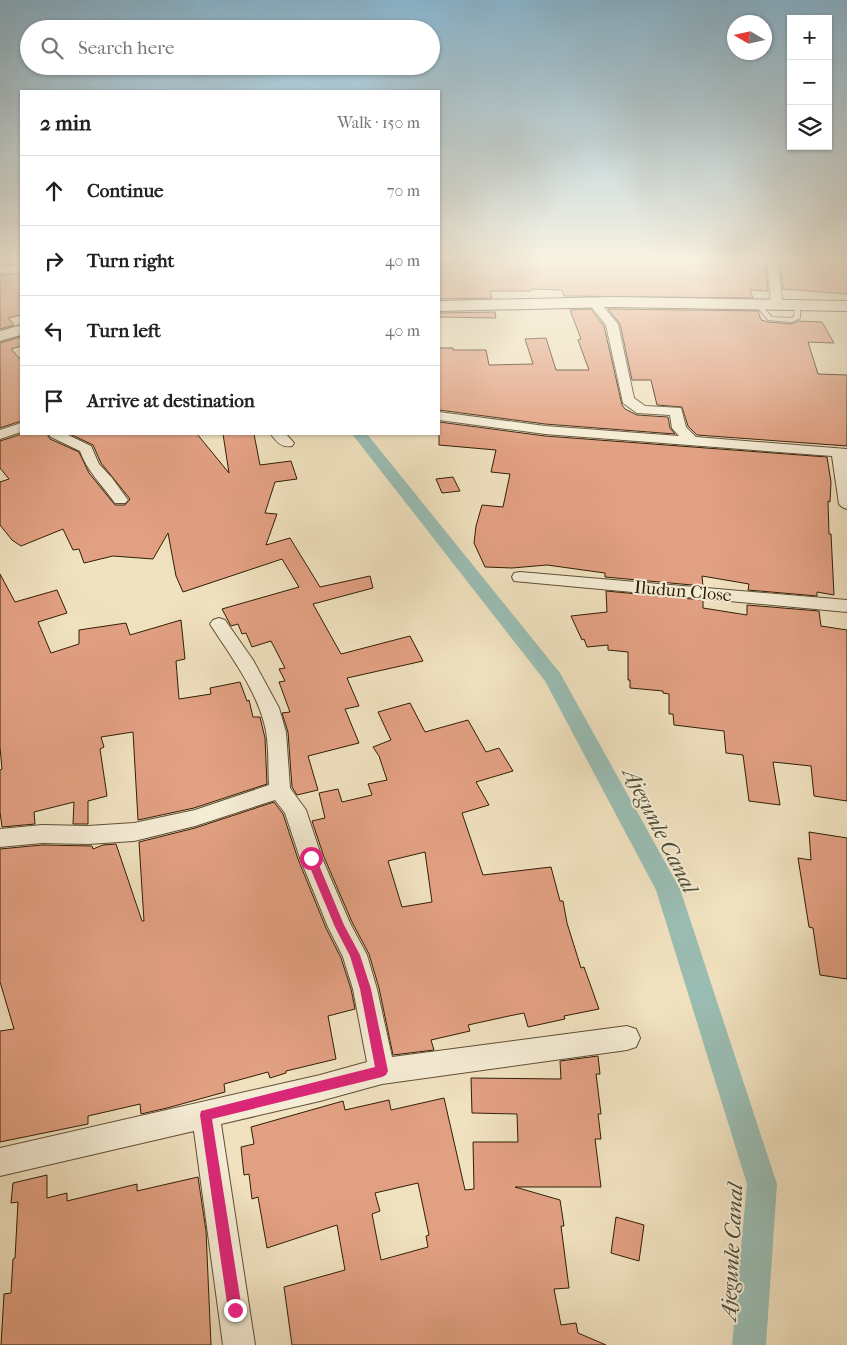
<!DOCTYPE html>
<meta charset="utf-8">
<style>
body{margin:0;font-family:"IM FELL French Canon",serif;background:#f6f6f6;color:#222}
.controls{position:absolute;right:15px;top:15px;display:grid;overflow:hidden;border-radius:0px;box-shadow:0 1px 4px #0004}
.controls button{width:45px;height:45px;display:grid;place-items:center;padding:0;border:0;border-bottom:1px solid #e0e0e0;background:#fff;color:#222;font:25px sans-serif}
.compass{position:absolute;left:727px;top:15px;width:45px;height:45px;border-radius:50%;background:#fff;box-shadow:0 1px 4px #0004;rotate:279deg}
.stop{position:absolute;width:15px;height:15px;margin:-11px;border:4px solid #db2777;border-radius:50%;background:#fff}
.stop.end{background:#db2777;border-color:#fff;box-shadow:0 1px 5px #0008}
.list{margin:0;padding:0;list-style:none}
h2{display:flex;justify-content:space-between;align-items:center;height:65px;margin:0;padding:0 20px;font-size:21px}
h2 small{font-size:16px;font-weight:400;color:#767676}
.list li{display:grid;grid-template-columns:32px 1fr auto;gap:15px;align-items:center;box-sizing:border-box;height:70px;padding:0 20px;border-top:1px solid #e0e0e0}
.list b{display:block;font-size:19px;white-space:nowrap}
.list em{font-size:16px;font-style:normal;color:#767676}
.icon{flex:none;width:28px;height:28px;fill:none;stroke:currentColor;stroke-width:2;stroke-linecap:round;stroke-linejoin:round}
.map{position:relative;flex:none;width:847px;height:1345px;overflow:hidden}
.search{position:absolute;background:#fff;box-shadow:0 1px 4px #0004;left:20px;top:20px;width:420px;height:55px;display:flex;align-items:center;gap:12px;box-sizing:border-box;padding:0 18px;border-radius:28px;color:#767676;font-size:19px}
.panel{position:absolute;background:#fff;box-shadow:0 1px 4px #0004;left:20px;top:90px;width:420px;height:345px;border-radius:0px}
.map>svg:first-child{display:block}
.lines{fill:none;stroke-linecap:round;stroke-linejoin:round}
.canal{fill:#9abdb3;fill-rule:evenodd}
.building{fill:#e2a082;stroke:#301e05;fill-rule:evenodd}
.service-casing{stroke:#604f34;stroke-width:2}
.minor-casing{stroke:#604f34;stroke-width:2}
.secondary-casing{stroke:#301e05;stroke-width:2}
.service{fill:#f5ecd5;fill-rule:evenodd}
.minor{fill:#f5ecd5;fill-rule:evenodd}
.secondary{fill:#f5ecd5;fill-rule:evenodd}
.route{fill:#db2777}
.labels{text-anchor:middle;stroke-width:4;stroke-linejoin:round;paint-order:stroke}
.street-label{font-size:18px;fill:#301e05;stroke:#f5ecd5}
.near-water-label{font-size:22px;font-style:italic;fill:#504e39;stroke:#f5ecd5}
</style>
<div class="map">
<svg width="847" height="1345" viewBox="0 0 847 1345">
<rect width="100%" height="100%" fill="#f0e1bf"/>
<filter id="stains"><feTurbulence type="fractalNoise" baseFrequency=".004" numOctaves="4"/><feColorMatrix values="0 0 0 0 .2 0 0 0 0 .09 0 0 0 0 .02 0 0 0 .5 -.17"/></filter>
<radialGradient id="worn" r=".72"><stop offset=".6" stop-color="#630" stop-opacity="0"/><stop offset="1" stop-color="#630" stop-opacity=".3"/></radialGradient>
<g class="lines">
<polygon class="canal" points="352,434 367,434 560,673 680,889 777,1184 766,1345 732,1345 747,1184 656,890 545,681"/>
</g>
<g class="building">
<polygon points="0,258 21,258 21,264 0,265"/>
<polygon points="469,258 765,258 768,291 750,290 753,298 564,296 562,290 531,289 531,291 490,291 492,298 439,299 439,260 441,264 449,264 456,260 469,261"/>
<polygon points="779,259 847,268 847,294 783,289"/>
<polygon points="21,274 21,315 8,318 14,325 0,329 0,275"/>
<polygon points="591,309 604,326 622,405 625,409 637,415 668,417 670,428 675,434 545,424 439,410 439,348 453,348 453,350 486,350 489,365 533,364 525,339 546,338 556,370 589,370 578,340 581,339 570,310"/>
<polygon points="608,309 758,311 761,320 768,322 792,324 798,321 822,322 834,343 808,342 818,374 847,375 847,446 697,435 688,426 682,407 657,405 651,380 632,380 620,324"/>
<polygon points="495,312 496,318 439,317 439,313"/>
<polygon points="21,337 21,346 11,349 21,360 21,421 0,428 0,343"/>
<polygon points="439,422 545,436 827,457 831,482 830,502 828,501 829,534 831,534 834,595 817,592 817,596 748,590 749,584 702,576 703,586 605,577 605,573 547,565 512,568 485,567 474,543 476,526 482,505 503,507 510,474 491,472 496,450 439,445"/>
<polygon points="22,434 47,434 50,439 79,452 89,473 115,505 125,505 130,499 101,463 93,445 70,434 197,434 229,473 223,434 254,434 260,465 291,461 297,479 275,482 265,513 277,514 266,545 290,538 320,587 370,576 373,588 313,604 341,654 410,636 423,661 347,678 359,706 345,709 359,743 308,756 318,790 297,795 292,787 288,732 282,713 290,712 279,682 285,681 279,669 285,668 271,641 252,647 246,633 242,634 238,624 231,626 222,609 299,587 282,559 183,592 176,576 168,533 153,559 113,556 84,563 79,549 73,550 63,529 21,546 12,540 0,525 0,482 9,479 0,468 0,441"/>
<polygon points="453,477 460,491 442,493 436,479"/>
<polygon points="0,574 15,602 57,590 67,613 38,622 51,653 79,644 79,630 126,623 130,635 181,620 185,659 176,661 179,699 211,694 210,688 240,682 247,701 249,700 253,717 260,717 265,738 267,784 194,808 138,820 133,732 101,737 104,747 100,749 107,796 88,801 88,824 73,824 74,802 34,812 35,824 2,827 0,812 0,770 2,769 0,747"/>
<polygon points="606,591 703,600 703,608 747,615 747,605 819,611 821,626 847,630 847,801 814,796 811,766 773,762 780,805 749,801 743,755 726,753 724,731 674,725 673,714 669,714 669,694 663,693 663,691 630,688 630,680 628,680 628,652 608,650 608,645 587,647 584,639 582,640 571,616 607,612"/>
<path d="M 410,703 L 425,732 L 468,720 L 486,752 L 499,748 L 513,771 L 476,782 L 489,805 L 462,813 L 483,875 L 551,867 L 560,901 L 563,901 L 567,923 L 581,968 L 584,967 L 599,1009 L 564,1016 L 565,1019 L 528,1027 L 524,1013 L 509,1016 L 468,1025 L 470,1031 L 431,1040 L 434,1050 L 393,1055 L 379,988 L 369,954 L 352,922 L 324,857 L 312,821 L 325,818 L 319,793 L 338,789 L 342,802 L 372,795 L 368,784 L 387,780 L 379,756 L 373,747 L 391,740 L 378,712 ZM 425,852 L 432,902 L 402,907 L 388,861 Z"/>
<polygon points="274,802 283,814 298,859 326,928 341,958 351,989 355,1009 328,1016 336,1059 286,1071 286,1073 270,1078 268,1072 224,1084 225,1092 167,1108 141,1114 140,1104 88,1116 88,1124 0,1142 0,1031 14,1029 0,982 0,849 42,845 92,846 93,849 103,845 116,844 142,921 144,921 139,842 195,828"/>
<polygon points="809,832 847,838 847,979 820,975 813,928 809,927 798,858 811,860"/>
<path d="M 598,1056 L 600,1074 L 596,1074 L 601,1114 L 598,1114 L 601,1139 L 595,1139 L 601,1187 L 515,1187 L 560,1200 L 564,1226 L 561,1226 L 569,1288 L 554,1289 L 561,1325 L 576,1323 L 578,1333 L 606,1345 L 292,1345 L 284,1287 L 345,1270 L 337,1225 L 267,1248 L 258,1197 L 252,1199 L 249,1174 L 244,1175 L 241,1147 L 254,1144 L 251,1127 L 343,1101 L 345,1110 L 389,1100 L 391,1110 L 444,1098 L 465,1190 L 474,1189 L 473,1142 L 518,1142 L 517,1114 L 472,1113 L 471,1078 L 561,1079 L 560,1061 ZM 418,1183 L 429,1235 L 426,1236 L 428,1247 L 381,1260 L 372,1214 L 380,1211 L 375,1193 Z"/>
<polygon points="47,1175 47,1198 67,1193 67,1201 137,1184 137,1191 198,1177 206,1231 211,1345 1,1345 4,1294 11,1293 13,1259 15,1258 18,1202 11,1203 13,1183"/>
<polygon points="616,1217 644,1225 639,1261 611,1253"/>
</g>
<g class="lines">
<g class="service-casing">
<polygon id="service" points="757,305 761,305 772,317 791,318 794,317 795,307 800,306 800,318 792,322 768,320 757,307"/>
</g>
<g class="minor-casing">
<g id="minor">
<polygon points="441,258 456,258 449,262 441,262"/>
<polygon points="767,258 777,258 783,306 777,309 771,306"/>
<polygon points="799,258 847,260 847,266 804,261"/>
<polygon points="21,266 21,272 0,273 0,267"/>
<polygon points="597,299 601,300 602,305 618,324 634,398 645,406 681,408 686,427 696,437 847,449 847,509 842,507 839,504 832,456 545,434 439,420 439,412 545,426 679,436 672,428 670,415 637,413 623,403 606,325 590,305 593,300"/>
<polygon points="21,423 21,432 0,439 0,430"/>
<path d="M 49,434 L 66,434 L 91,446 L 99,464 L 112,478 L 128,500 L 125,503 L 115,503 C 103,486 87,471 80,451 L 51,437 Z"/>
<path d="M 271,434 L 286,434 L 294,443 L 292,446 C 282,448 276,442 271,434 Z"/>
<polygon points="520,572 847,600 847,612 514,581 512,577 514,573"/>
<path d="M 219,618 L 225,620 L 253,660 L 279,708 L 286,732 L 290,788 L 306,810 L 322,858 L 350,923 L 367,955 L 377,989 L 392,1057 L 627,1026 L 636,1029 L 640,1038 L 636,1047 L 627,1050 L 382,1084 L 320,1101 L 221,1124 L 255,1345 L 223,1345 L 194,1131 L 0,1176 L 0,1148 L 320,1075 L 367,1062 L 353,989 L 343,957 L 328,927 L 300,858 L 285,813 L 275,800 L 195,826 L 134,841 L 88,844 L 42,843 L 0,847 L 0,829 L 42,825 L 88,826 L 134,823 L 195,810 L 269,785 C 268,768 269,748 266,731 C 258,691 231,657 210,624 L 213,620 Z"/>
</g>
</g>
<g class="secondary-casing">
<g id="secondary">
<polygon points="613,297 847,301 847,311 613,307 439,311 439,301"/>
<polygon points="21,325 21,335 0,341 0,331"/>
</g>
</g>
<use href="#service" class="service"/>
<use href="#minor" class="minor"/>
<use href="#secondary" class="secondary"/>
</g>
<linearGradient id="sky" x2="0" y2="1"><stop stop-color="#89b8d3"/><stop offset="0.58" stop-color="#f8f2e2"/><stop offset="1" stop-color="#f8f2e2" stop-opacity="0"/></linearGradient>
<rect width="847" height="447" fill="url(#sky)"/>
<polygon class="route" points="311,854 316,858 344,925 360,955 371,989 388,1071 386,1075 382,1077 212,1119 242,1310 240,1314 235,1316 230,1314 228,1310 200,1115 201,1111 375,1067 360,989 350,956 335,927 306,858"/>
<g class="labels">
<g class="street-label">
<text transform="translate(683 591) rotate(5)" y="6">Iludun Close</text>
</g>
<g class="near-water-label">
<text transform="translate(661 830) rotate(63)" y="8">Ajegunle Canal</text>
<text transform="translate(731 1252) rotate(-87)" y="8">Ajegunle Canal</text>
</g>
</g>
<rect width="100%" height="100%" filter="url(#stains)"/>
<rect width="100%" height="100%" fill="url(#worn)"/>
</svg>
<div class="controls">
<button>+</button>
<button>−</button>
<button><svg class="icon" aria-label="layers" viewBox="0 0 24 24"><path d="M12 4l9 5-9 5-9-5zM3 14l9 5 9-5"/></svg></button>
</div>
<svg class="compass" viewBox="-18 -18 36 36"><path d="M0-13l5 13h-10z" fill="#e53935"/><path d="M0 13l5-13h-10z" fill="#767676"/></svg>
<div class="stop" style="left:311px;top:858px"></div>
<div class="stop end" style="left:235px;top:1310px"></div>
<div class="search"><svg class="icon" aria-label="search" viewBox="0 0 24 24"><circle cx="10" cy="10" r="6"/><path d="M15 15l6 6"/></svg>Search here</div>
<section class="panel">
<h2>2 min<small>Walk · 150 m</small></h2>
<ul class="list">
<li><svg class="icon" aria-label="ahead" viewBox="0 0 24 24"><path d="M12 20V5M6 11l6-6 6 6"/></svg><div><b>Continue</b></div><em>70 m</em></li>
<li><svg class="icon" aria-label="right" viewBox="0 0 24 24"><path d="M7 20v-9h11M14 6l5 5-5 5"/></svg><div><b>Turn right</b></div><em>40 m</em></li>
<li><svg class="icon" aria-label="left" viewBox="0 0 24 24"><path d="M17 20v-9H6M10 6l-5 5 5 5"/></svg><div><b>Turn left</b></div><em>40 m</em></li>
<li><svg class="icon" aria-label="arrive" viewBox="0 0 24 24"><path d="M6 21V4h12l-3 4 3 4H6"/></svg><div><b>Arrive at destination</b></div></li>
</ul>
</section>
</div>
